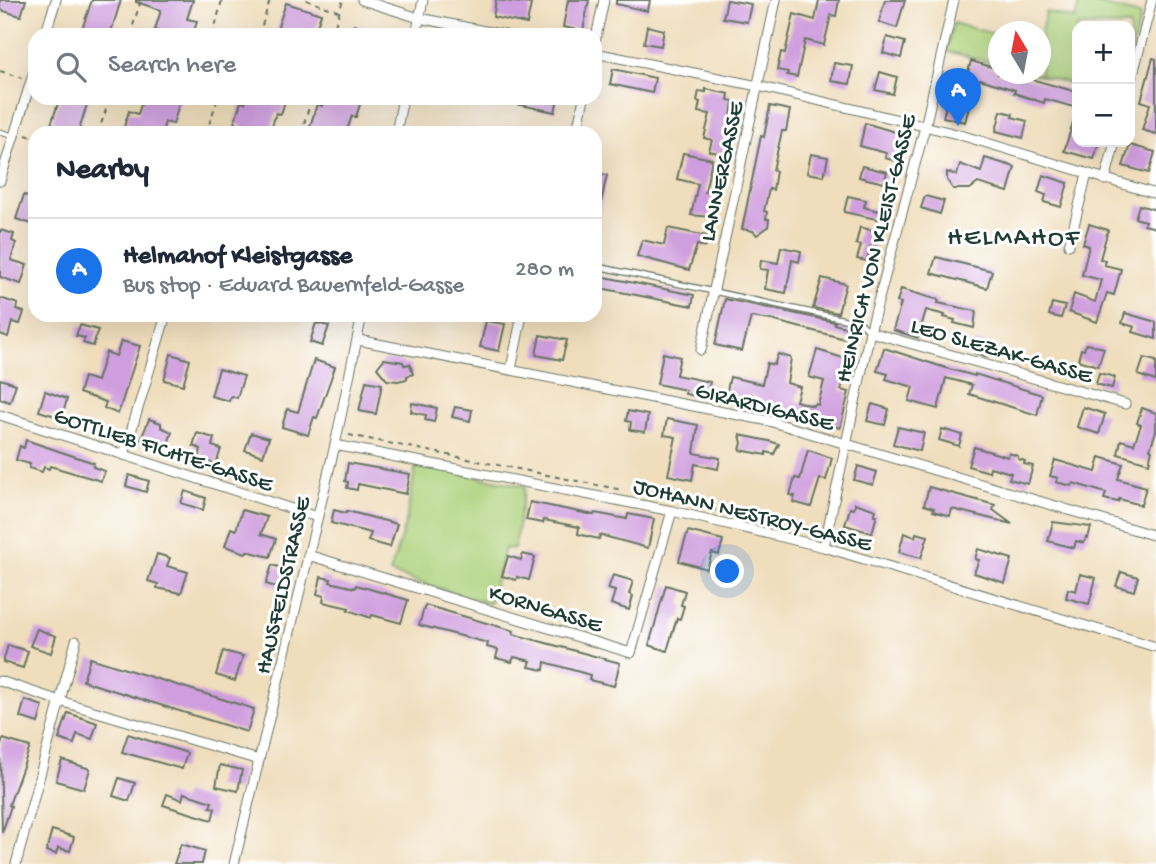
<!DOCTYPE html>
<meta charset="utf-8">
<style>
body{margin:0;font-family:"Gochi Hand",sans-serif;background:#f2f2f3;color:#1f2937}
.controls{position:absolute;right:21px;top:21px;display:grid;overflow:hidden;border-radius:14px;box-shadow:0 7px 28px #0002}
.controls button{width:63px;height:63px;display:grid;place-items:center;padding:0;border:0;border-bottom:2px solid #e0e1e3;background:#fff;color:#1f2937;font:35px sans-serif}
.compass{position:absolute;left:988px;top:21px;width:63px;height:63px;border-radius:50%;background:#fff;box-shadow:0 7px 28px #0002;rotate:350deg}
.you{position:absolute;left:728px;top:572px;width:24px;height:24px;margin:-18px;border:5px solid #fff;border-radius:50%;background:#1a73e8;box-shadow:0 0 0 10px #1a73e833}
.badge{display:grid;place-items:center;width:46px;height:46px;border-radius:50%;background:#1a73e8;color:#fff;font-size:23px;font-weight:700}
.pin{position:absolute;translate:-50% -58px;filter:drop-shadow(0 2px 4px #0008)}
.pin::after{content:'';position:absolute;top:37px;width:24px;height:21px;background:inherit;clip-path:polygon(0 0,100% 0,50% 100%)}
.list{margin:0;padding:0;list-style:none}
h2{display:flex;justify-content:space-between;align-items:center;height:91px;margin:0;padding:0 28px;font-size:30px}
h2 small{font-size:23px;font-weight:400;color:#747a83}
.list li{display:grid;grid-template-columns:46px 1fr auto;gap:21px;align-items:center;box-sizing:border-box;height:105px;padding:0 28px;border-top:2px solid #e0e1e3}
.list b{display:block;font-size:26px;white-space:nowrap}
.list p{margin:0;font-size:23px;white-space:nowrap;color:#747a83}
.list em{font-size:23px;font-style:normal;color:#747a83}
.icon{flex:none;width:38px;height:38px;fill:none;stroke:currentColor;stroke-width:2;stroke-linecap:round;stroke-linejoin:round}
.map{position:relative;flex:none;width:1156px;height:864px;overflow:hidden}
.search{position:absolute;background:#fff;box-shadow:0 7px 28px #0002;left:28px;top:28px;width:574px;height:77px;display:flex;align-items:center;gap:18px;box-sizing:border-box;padding:0 24px;border-radius:21px;color:#747a83;font-size:26px}
.panel{position:absolute;background:#fff;box-shadow:0 7px 28px #0002;left:28px;top:126px;width:574px;height:196px;border-radius:21px}
.map>svg:first-child{display:block}
.green{fill:#acd079;stroke:#668656;stroke-width:2}
.building{fill:#cf9ede}
.lines{fill:none;stroke-linecap:round;stroke-linejoin:round}
.lane-casing{stroke:#687563;stroke-width:7}
.street-casing{stroke:#687563;stroke-width:11}
.path{stroke:#687563;stroke-width:2;stroke-dasharray:5 5;stroke-linecap:butt}
.lane{stroke:#fff;stroke-width:4.5}
.street{stroke:#fff;stroke-width:9}
.labels{text-anchor:middle;stroke-width:6;stroke-linejoin:round;paint-order:stroke}
.street-label{font-size:23px;fill:#1f3d34;stroke:#fff}
.quarter-label{font-size:26px;letter-spacing:2px;fill:#1f3d34;stroke:#fff}
</style>
<div class="map">
<svg width="1156" height="864" viewBox="0 0 1156 864">
<rect width="100%" height="100%" fill="#fff"/>
<filter id="ink" filterUnits="userSpaceOnUse"><feTurbulence type="fractalNoise" baseFrequency=".0143" numOctaves="2"/><feDisplacementMap in="SourceGraphic" scale="14" xChannelSelector="R" yChannelSelector="G"/><feConvolveMatrix kernelMatrix="1 2 1 2 8 2 1 2 1" color-interpolation-filters="sRGB"/></filter>
<filter id="wash" filterUnits="userSpaceOnUse"><feTurbulence type="fractalNoise" baseFrequency=".00686" numOctaves="4" result="noise"/><feDisplacementMap in="SourceGraphic" scale="28" xChannelSelector="R" yChannelSelector="G"/><feGaussianBlur stdDeviation="1.57" result="paint"/><feColorMatrix in="noise" values="0 0 0 0 0 0 0 0 0 0 0 0 0 0 0 0 0 1.4 0 .05"/><feComposite in="paint" operator="in"/></filter>
<g filter="url(#wash)">
<rect width="100%" height="100%" fill="#efddbb"/>
<g class="green">
<polygon points="1080,0 1141,15 1130,57 1130,26 1077,26 1077,85 1033,74 1040,74 1041,32 1046,12 1075,19"/>
<polygon points="953,23 998,35 998,64 946,51"/>
<polygon points="416,465 525,486 514,549 505,548 489,604 390,573 406,521"/>
</g>
<g id="blocks">
<g class="building">
<polygon points="0,0 26,0 21,16 0,10"/>
<polygon points="92,0 121,0 110,35 80,35"/>
<polygon points="136,0 193,0 187,19 197,21 193,35 163,35 163,33 155,30 161,10 136,2"/>
<polygon points="496,0 531,4 527,24 493,17"/>
<polygon points="568,0 589,0 583,31 563,27"/>
<polygon points="616,0 650,0 648,11 616,4"/>
<polygon points="727,0 751,4 747,22 723,18"/>
<polygon points="819,0 839,0 836,16 831,15 824,45 805,40 797,77 787,75 788,72 777,70 781,52 785,53 794,14 815,20"/>
<polygon points="885,0 905,0 897,28 879,22"/>
<polygon points="286,3 321,14 314,35 275,35"/>
<polygon points="354,25 379,33 378,35 350,35"/>
<polygon points="647,26 664,30 661,46 644,43"/>
<polygon points="887,37 905,42 901,58 883,53"/>
<polygon points="1153,58 1156,59 1156,134 1142,130 1150,104 1141,101"/>
<polygon points="971,61 998,69 998,74 1013,74 1077,92 1077,108 1045,99 1044,103 1014,93 1015,90 980,79 978,83 966,80"/>
<polygon points="834,63 853,66 850,84 831,81"/>
<polygon points="613,69 655,78 652,93 610,84"/>
<polygon points="880,72 897,77 893,94 875,90"/>
<polygon points="951,88 961,91 959,97 971,100 965,122 943,117"/>
<polygon points="706,89 729,94 728,100 733,101 730,127 734,128 728,155 709,151 712,140 704,138 710,114 698,112 700,102 697,101 699,91 706,92"/>
<polygon points="60,98 89,98 78,133 48,133"/>
<polygon points="143,98 181,98 173,124 165,122 162,133 122,133 129,111 138,114"/>
<polygon points="247,98 286,98 281,114 276,113 270,133 240,133 242,126 234,123 241,102 245,103"/>
<polygon points="325,98 362,98 356,117 352,116 346,133 308,133 317,104 322,106"/>
<polygon points="506,98 558,98 555,112 506,102"/>
<polygon points="770,106 790,110 786,131 782,131 773,170 776,171 773,190 769,189 764,211 767,212 766,219 769,219 768,227 757,235 753,231 742,229 761,136 764,137"/>
<polygon points="1001,111 1013,114 1012,117 1027,121 1023,138 996,131"/>
<polygon points="1075,116 1077,116 1077,142 1099,142 1094,159 1064,151"/>
<polygon points="865,123 902,134 896,161 885,158 886,153 860,146"/>
<polygon points="1130,145 1155,152 1149,173 1123,166"/>
<polygon points="683,153 712,159 705,192 711,193 710,217 691,215 698,184 677,179"/>
<polygon points="811,154 828,157 824,176 807,173"/>
<polygon points="985,158 1015,167 1008,192 978,183 970,189 953,189 947,180 947,172 957,175 960,164 981,172"/>
<polygon points="862,166 887,172 884,183 859,177"/>
<polygon points="595,173 607,175 599,212 595,211"/>
<polygon points="1043,175 1068,183 1061,207 1044,202 1046,195 1038,192"/>
<polygon points="24,195 35,198 35,225 16,219"/>
<polygon points="848,196 866,200 864,207 882,212 881,220 844,212"/>
<polygon points="925,196 944,201 940,214 921,208"/>
<polygon points="1139,205 1156,210 1156,228 1144,225 1145,221 1135,218"/>
<polygon points="1089,224 1108,230 1100,259 1105,260 1104,265 1121,269 1114,295 1107,293 1097,322 1069,312 1074,294 1095,302 1101,280 1082,275 1089,246 1083,244"/>
<polygon points="860,227 877,232 875,248 870,247 867,261 857,259 861,245 856,244"/>
<polygon points="668,228 707,236 705,247 697,245 689,270 637,256 642,240 664,245"/>
<polygon points="0,230 14,234 12,241 16,243 11,260 27,265 21,284 0,277"/>
<polygon points="781,247 801,251 799,262 792,260 786,293 765,289 768,270 760,269 761,260 778,263"/>
<polygon points="936,257 992,271 987,288 931,273"/>
<polygon points="595,275 694,295 692,306 595,287"/>
<polygon points="822,278 846,284 838,313 813,308"/>
<polygon points="901,289 939,300 938,303 976,311 974,328 954,323 955,320 944,317 945,315 926,310 918,338 893,330 901,303 897,302"/>
<polygon points="0,298 18,304 17,310 24,312 20,324 12,322 8,337 0,334"/>
<polygon points="725,299 835,322 834,324 856,330 853,341 771,320 751,317 742,351 715,345"/>
<polygon points="1052,303 1065,306 1061,318 1049,315"/>
<polygon points="1125,313 1156,322 1156,339 1133,332 1135,327 1122,323"/>
<polygon points="486,321 505,324 499,351 480,347"/>
<polygon points="316,323 329,326 322,346 310,342"/>
<polygon points="80,325 98,330 93,346 83,343 85,338 76,336"/>
<polygon points="540,335 567,340 562,360 536,355"/>
<polygon points="121,341 140,346 118,414 104,408 106,402 79,393 84,377 97,381 106,352 116,356"/>
<polygon points="976,342 992,346 989,357 974,353"/>
<polygon points="1086,344 1104,348 1098,366 1078,360 1081,349 1084,350"/>
<polygon points="884,348 949,369 975,376 975,374 1042,395 1037,415 969,394 972,385 946,378 938,409 909,401 913,387 886,379 888,374 877,371"/>
<polygon points="817,350 850,360 841,390 849,392 840,428 769,406 751,394 749,400 726,395 730,377 762,384 767,363 774,365 778,354 791,358 787,383 800,387 796,401 813,406 814,404 818,405 824,381 809,377"/>
<polygon points="663,353 680,357 676,375 710,382 706,398 685,394 686,390 657,384"/>
<polygon points="171,354 190,360 183,385 164,380"/>
<polygon points="1144,358 1156,361 1156,381 1138,375"/>
<polygon points="384,359 403,362 404,365 410,364 413,374 407,376 407,379 398,381 387,380 377,368"/>
<polygon points="314,360 335,367 317,418 314,417 308,435 282,427 287,409 298,412"/>
<polygon points="219,369 244,376 237,398 231,396 229,401 211,396"/>
<polygon points="1099,373 1115,377 1112,388 1096,384"/>
<polygon points="0,379 16,384 10,402 0,399"/>
<polygon points="366,381 382,384 376,414 359,411"/>
<polygon points="45,391 67,399 62,418 39,411"/>
<polygon points="412,403 437,408 434,422 425,420 426,415 411,412"/>
<polygon points="872,404 889,409 885,425 867,421"/>
<polygon points="455,407 472,410 470,421 452,417"/>
<polygon points="1083,407 1105,414 1099,434 1077,427"/>
<polygon points="1142,408 1156,413 1156,431 1150,449 1152,450 1149,463 1118,454 1121,440 1134,444 1141,425 1137,423"/>
<polygon points="628,411 648,415 645,432 630,430 631,422 626,421"/>
<polygon points="149,419 161,423 161,427 172,432 166,450 140,442"/>
<polygon points="667,419 698,425 694,453 720,458 718,469 695,464 692,480 668,475 676,437 664,435"/>
<polygon points="898,427 924,433 920,451 893,444"/>
<polygon points="942,429 962,435 959,446 939,440"/>
<polygon points="197,433 214,438 212,446 221,449 216,464 199,459 201,449 193,446"/>
<polygon points="251,433 269,438 263,456 245,450"/>
<polygon points="740,435 769,441 779,444 774,454 766,452 766,455 740,450 742,443"/>
<polygon points="26,440 94,463 93,467 105,471 101,481 50,466 49,469 44,467 42,472 29,468 30,464 16,460 20,446 24,448"/>
<polygon points="974,447 1008,457 1009,453 1018,456 1018,459 1025,461 1024,464 1033,466 1028,484 1009,479 1011,473 990,467 989,472 968,466"/>
<polygon points="808,450 832,458 826,480 820,479 811,507 793,502 795,496 790,495 795,478 800,479"/>
<polygon points="1100,457 1123,464 1118,479 1146,487 1141,505 1119,499 1118,502 1104,499 1106,493 1073,483 1072,486 1056,482 1058,478 1050,476 1055,460 1096,472"/>
<polygon points="348,463 410,474 406,494 358,484 357,490 347,488 348,482 345,481"/>
<polygon points="858,466 877,472 873,485 854,480"/>
<polygon points="129,475 149,481 146,492 126,486"/>
<polygon points="929,487 995,505 993,510 1012,524 952,509 950,516 933,511 934,508 924,505"/>
<polygon points="185,491 206,498 203,510 181,503"/>
<polygon points="530,502 594,515 595,513 627,519 628,514 654,519 648,548 600,535 599,539 590,537 578,534 579,527 544,520 543,523 526,520"/>
<polygon points="855,503 876,510 874,515 877,515 872,533 845,525 850,508 854,509"/>
<polygon points="242,510 267,517 261,534 276,539 270,557 247,551 246,553 225,546 231,528 236,530"/>
<polygon points="334,510 346,513 347,511 397,524 390,547 368,541 371,533 331,523"/>
<polygon points="1053,522 1091,527 1088,538 1086,537 1084,543 1076,541 1074,548 1048,541"/>
<polygon points="688,531 723,540 719,555 712,553 707,569 679,561"/>
<polygon points="904,533 915,537 916,533 928,536 921,558 899,552"/>
<polygon points="978,549 1012,559 1005,583 974,573 979,560 975,559"/>
<polygon points="157,554 170,558 167,566 188,572 181,593 157,588 158,584 148,581"/>
<polygon points="523,554 535,557 529,580 517,577 516,580 502,576 508,556 521,560"/>
<polygon points="272,565 285,569 279,588 266,584"/>
<polygon points="1121,572 1138,577 1134,591 1116,586"/>
<polygon points="1080,574 1096,578 1089,604 1066,598 1068,589 1076,591"/>
<polygon points="613,575 633,581 629,594 633,596 629,610 611,604 615,591 608,589"/>
<polygon points="321,577 331,579 330,582 355,588 356,585 408,600 401,623 372,615 371,618 348,610 349,608 323,602 324,596 317,594"/>
<polygon points="666,585 685,591 681,605 684,606 680,619 677,618 667,651 649,645"/>
<polygon points="425,605 514,631 513,634 620,663 614,686 589,680 590,675 545,662 544,670 529,667 531,661 514,657 512,662 496,658 498,650 487,647 488,643 419,625"/>
<polygon points="37,629 56,636 51,653 30,646"/>
<polygon points="8,645 28,651 23,668 3,662"/>
<polygon points="223,651 243,656 235,681 216,675"/>
<polygon points="90,658 254,709 247,732 83,681"/>
<polygon points="25,700 43,706 38,723 20,717"/>
<polygon points="68,713 97,723 92,739 77,734 74,744 59,739"/>
<polygon points="128,734 187,753 182,769 122,752"/>
<polygon points="3,739 30,747 9,805 11,806 2,833 0,748"/>
<polygon points="62,760 90,769 84,789 56,781"/>
<polygon points="220,765 242,770 238,791 216,786"/>
<polygon points="119,778 135,783 129,801 113,796"/>
<polygon points="184,793 212,802 210,807 215,808 212,820 163,805 167,794 182,800"/>
<polygon points="52,830 74,837 70,851 58,848 56,854 46,851"/>
<polygon points="181,844 205,851 202,864 174,864"/>
</g>
</g>
</g>
<g filter="url(#ink)">
<use href="#blocks" fill-opacity="0" stroke="#687563" stroke-width="2"/>
<g class="lines">
<g class="lane-casing">
<g id="lane">
<polyline points="0,132 13,136"/>
<polyline points="595,266 861,323 868,330"/>
</g>
</g>
<g class="street-casing">
<g id="street">
<polyline points="362,0 419,18 505,35"/>
<polyline points="45,35 56,0"/>
<polyline points="416,35 423,0"/>
<polyline points="595,42 604,0"/>
<polyline points="595,53 758,86 957,134 1156,194"/>
<polyline points="1130,86 1152,0"/>
<polyline points="577,131 584,98"/>
<polyline points="396,133 403,98"/>
<polyline points="1105,180 1115,142"/>
<polyline points="0,181 35,68"/>
<polyline points="1069,245 1087,174"/>
<polyline points="870,332 1125,404"/>
<polyline points="358,340 769,421 1156,536"/>
<polyline points="701,350 776,0"/>
<polyline points="511,369 522,315"/>
<polyline points="0,415 317,517"/>
<polyline points="335,445 672,511 824,547 1156,647"/>
<polyline points="124,455 166,315"/>
<polyline points="824,547 870,332 925,127 954,0"/>
<polyline points="308,555 631,653 672,511"/>
<polyline points="0,681 60,701 259,760"/>
<polyline points="16,864 76,641"/>
<polyline points="234,864 335,445 362,315"/>
</g>
</g>
<g class="path">
<polyline points="306,0 338,11"/>
<polyline points="130,35 141,0"/>
<polyline points="213,35 222,0"/>
<polyline points="259,35 270,0"/>
<polyline points="332,35 343,0"/>
<polyline points="0,71 22,78"/>
<polyline points="98,133 110,98"/>
<polyline points="206,133 218,98"/>
<polyline points="301,133 312,98"/>
<polyline points="26,135 35,138"/>
<polyline points="349,435 622,490"/>
<polyline points="682,502 772,523"/>
</g>
<use href="#lane" class="lane"/>
<use href="#street" class="street"/>
</g>
</g>
<g class="labels">
<g class="street-label">
<text transform="translate(720 171) rotate(-78)" y="8">LANNERGASSE</text>
<text transform="translate(874 248) rotate(-76)" y="8">HEINRICH VON KLEIST-GASSE</text>
<text transform="translate(1002 349) rotate(16)" y="8">LEO SLEZAK-GASSE</text>
<text transform="translate(765 405) rotate(14)" y="8">GIRARDIGASSE</text>
<text transform="translate(164 448) rotate(18)" y="8">GOTTLIEB FICHTE-GASSE</text>
<text transform="translate(753 513) rotate(14)" y="8">JOHANN NESTROY-GASSE</text>
<text transform="translate(281 585) rotate(-77)" y="8">HAUSFELDSTRASSE</text>
<text transform="translate(546 607) rotate(17)" y="8">KORNGASSE</text>
</g>
<g class="quarter-label">
<text x="1014" y="244">HELMAHOF</text>
</g>
</g>
</svg>
<div class="controls">
<button>+</button>
<button>−</button>
</div>
<svg class="compass" viewBox="-18 -18 36 36"><path d="M0-13l5 13h-10z" fill="#e53935"/><path d="M0 13l5-13h-10z" fill="#747a83"/></svg>
<div class="you"></div>
<div class="pin badge" style="left:958px;top:126px">A</div>
<div class="search"><svg class="icon" aria-label="search" viewBox="0 0 24 24"><circle cx="10" cy="10" r="6"/><path d="M15 15l6 6"/></svg>Search here</div>
<section class="panel">
<h2>Nearby<small></small></h2>
<ul class="list">
<li><span class="badge">A</span><div><b>Helmahof Kleistgasse</b><p>Bus stop · Eduard Bauernfeld-Gasse</p></div><em>280 m</em></li>
</ul>
</section>
</div>
